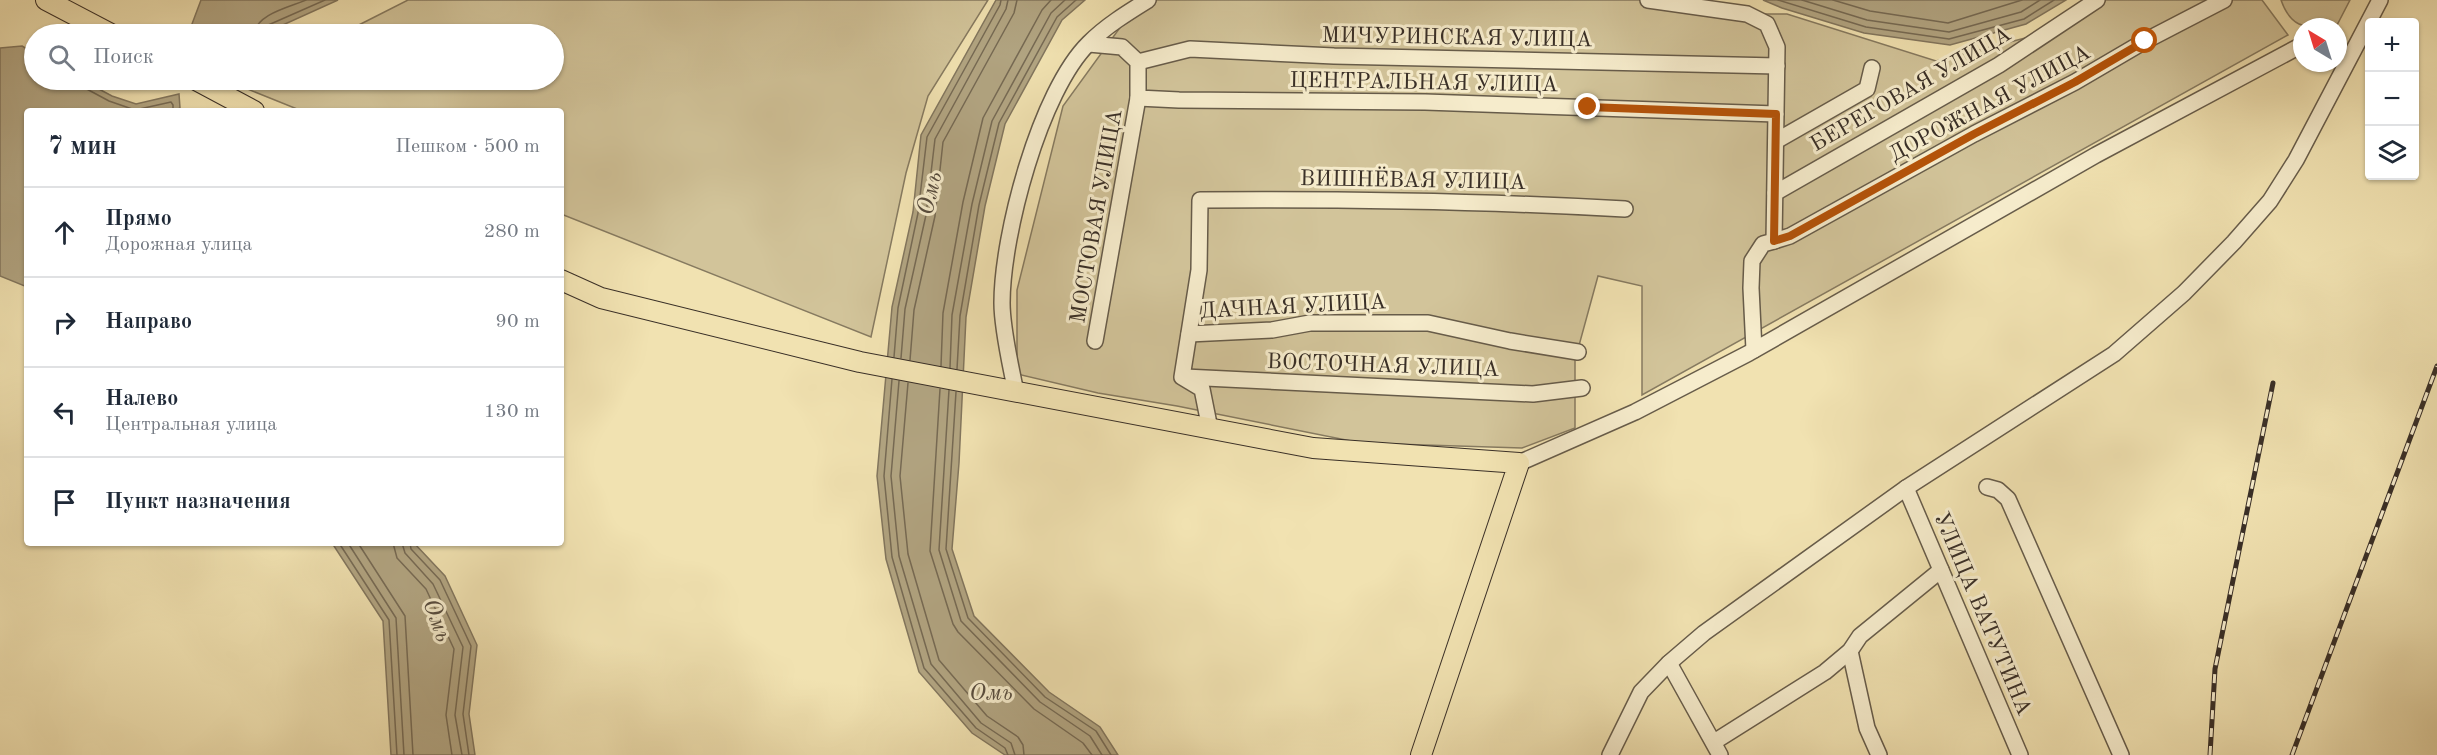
<!DOCTYPE html>
<html lang="ru">
<meta charset="utf-8">
<style>
body{margin:0;font-family:"Old Standard TT",serif;background:#f6f6f7;color:#1f2937}
.controls{position:absolute;right:18px;top:18px;display:grid;overflow:hidden;border-radius:6px;box-shadow:0 2px 4px #0004}
.controls button{width:54px;height:54px;display:grid;place-items:center;padding:0;border:0;border-bottom:2px solid #e0e1e3;background:#fff;color:#1f2937;font:30px sans-serif}
.compass{position:absolute;left:2293px;top:18px;width:54px;height:54px;border-radius:50%;background:#fff;box-shadow:0 2px 4px #0004;rotate:322deg}
.stop{position:absolute;width:18px;height:18px;margin:-14px;border:4px solid #b45309;border-radius:50%;background:#fff}
.stop.end{background:#b45309;border-color:#fff;box-shadow:0 2px 6px #0008}
.list{margin:0;padding:0;list-style:none}
h2{display:flex;justify-content:space-between;align-items:center;height:78px;margin:0;padding:0 24px;font-size:26px}
h2 small{font-size:20px;font-weight:400;color:#747a83}
.list li{display:grid;grid-template-columns:39px 1fr auto;gap:18px;align-items:center;box-sizing:border-box;height:90px;padding:0 24px;border-top:2px solid #e0e1e3}
.list b{display:block;font-size:22px;white-space:nowrap}
.list p{margin:0;font-size:20px;white-space:nowrap;color:#747a83}
.list em{font-size:20px;font-style:normal;color:#747a83}
.icon{flex:none;width:33px;height:33px;fill:none;stroke:currentColor;stroke-width:2;stroke-linecap:round;stroke-linejoin:round}
.map{position:relative;flex:none;width:2437px;height:755px;overflow:hidden}
.search{position:absolute;background:#fff;box-shadow:0 2px 4px #0004;left:24px;top:24px;width:540px;height:66px;display:flex;align-items:center;gap:15px;box-sizing:border-box;padding:0 21px;border-radius:33px;color:#747a83;font-size:22px}
.panel{position:absolute;background:#fff;box-shadow:0 2px 4px #0004;left:24px;top:108px;width:540px;height:438px;border-radius:6px}
.map>svg:first-child{display:block}
.green{fill:#d2c49a;stroke:#867a60;stroke-width:1.5}
.water{fill:#b2a582;stroke:#82765e;stroke-width:1.5}
.lines{fill:none;stroke-linecap:round;stroke-linejoin:round}
.shore{stroke:#766a54;stroke-width:1.5}
.minor-casing{stroke:#675c4a;stroke-width:18}
.major-casing{stroke:#392f27;stroke-width:22}
.minor{stroke:#f6eccc;stroke-width:15}
.major{stroke:#f1e2b1;stroke-width:20}
.rail-casing{stroke:#392f27;stroke-width:5}
.rail{stroke:#f6eccc;stroke-width:3;stroke-dasharray:9;stroke-linecap:butt}
.route{stroke:#b45309;stroke-width:8}
.labels{text-anchor:middle;stroke-width:6;stroke-linejoin:round;paint-order:stroke}
.street-label{font-size:22px;fill:#392f27;stroke:#f6eccc}
.water-label{font-size:24px;font-style:italic;fill:#574c3e;stroke:#f6eccc}
</style>
<div class="map">
<svg width="2437" height="755" viewBox="0 0 2437 755">
<rect width="100%" height="100%" fill="#f1e2b1"/>
<filter id="stains"><feTurbulence type="fractalNoise" baseFrequency=".00333" numOctaves="4"/><feColorMatrix values="0 0 0 0 .2 0 0 0 0 .09 0 0 0 0 .02 0 0 0 .5 -.17"/></filter>
<radialGradient id="worn" r=".72"><stop offset=".6" stop-color="#630" stop-opacity="0"/><stop offset="1" stop-color="#630" stop-opacity=".3"/></radialGradient>
<g class="green">
<polygon points="408,0 988,0 928,96 906,173 871,337 561,214 561,111 302,111 240,86 252,80 554,80 554,34 341,34"/>
<polygon points="1140,0 1696,0 1747,14 1787,14 1936,61 2033,36 2084,0 2262,0 2288,35 1642,395 1642,286 1598,276 1575,360 1575,428 1522,448 1361,443 1177,406 1098,393 1017,374 1017,290 1063,106"/>
<path d="M 2281,0 L 2350,0 L 2336,27 C 2307,27 2292,31 2281,0 Z"/>
</g>
<g class="water">
<polygon points="201,0 338,0 263,34 206,34 192,24"/>
<polygon points="996,0 1085,0 1062,20 1005,124 985,206 966,317 959,463 952,549 974,616 1049,692 1100,727 1118,755 1005,755 972,733 919,672 886,559 877,476 892,307 913,212 921,135"/>
<polygon points="1763,0 2066,0 2026,24 1950,45 1864,33 1782,8"/>
<polygon points="22,46 34,53 34,80 82,80 112,96 136,104 179,94 180,108 174,111 27,111 27,287 0,276 0,48"/>
<polygon points="332,543 414,543 445,576 477,645 469,714 475,755 391,755 383,621"/>
</g>
<g class="lines">
<g class="shore">
<polyline points="1778,0 1866,27 1949,39 2024,19 2054,0"/>
<polyline points="1802,0 1867,20 1949,32 2021,12 2040,0"/>
<polyline points="1833,0 1870,11 1948,23 2022,0"/>
<path d="M 254,34 C 256,14 290,7 306,0"/>
<polyline points="262,34 266,26 325,0"/>
<polyline points="80,80 83,87 109,101 135,110 171,102 173,105 173,111"/>
<polyline points="894,357 898,308 918,213 927,137 1000,5 1001,0"/>
<polyline points="901,358 905,309 926,215 935,139 1006,9 1008,0"/>
<polyline points="910,360 914,310 935,216 943,142 1014,13 1017,0"/>
<polyline points="941,366 943,313 963,202 983,118 1042,10 1051,0"/>
<polyline points="950,368 952,315 972,204 992,121 1051,13 1065,0"/>
<polyline points="957,369 960,316 979,205 999,123 1057,17 1076,0"/>
<polyline points="892,379 884,476 892,557 924,668 976,728 1005,748 1008,755"/>
<polyline points="899,381 891,476 899,556 931,664 981,723 1011,743 1015,755"/>
<polyline points="908,383 900,476 908,554 939,660 987,716 1018,737 1023,745 1024,755"/>
<polyline points="940,389 930,551 953,624 958,632 1034,709 1083,743 1092,755"/>
<polyline points="949,390 939,550 961,621 1040,702 1090,736 1102,755"/>
<polyline points="956,392 946,549 968,618 1045,697 1096,731 1111,755"/>
<polyline points="339,543 389,620 397,755"/>
<polyline points="348,543 396,618 404,755"/>
<polyline points="358,543 405,616 413,755"/>
<polyline points="393,543 397,558 426,589 454,649 446,715 452,755"/>
<polyline points="402,543 405,553 433,584 463,647 455,715 462,755"/>
<polyline points="410,543 411,549 440,580 471,646 463,714 469,755"/>
</g>
<g class="minor-casing">
<g id="minor">
<polyline points="1648,0 1747,14 1767,24 1777,47 1774,241 1763,244 1752,261 1751,288 1754,350"/>
<polyline points="1089,44 1122,47 1138,62 1138,98 1179,100 1425,102 1776,114"/>
<polyline points="1138,62 1190,49 1334,56 1777,66"/>
<polyline points="1776,141 1867,89 1872,68"/>
<polyline points="1775,193 1999,65 2097,0"/>
<polyline points="1774,241 1790,236 1974,134 2075,82 2145,41 2224,0"/>
<polyline points="1189,334 1272,330 1310,323 1428,323 1510,341 1578,352"/>
<polyline points="1095,341 1138,98"/>
<polyline points="1185,377 1533,394 1582,388"/>
<path d="M 1016,393 C 1011,366 1002,330 1002,303 C 1002,235 1040,91 1089,43 C 1106,26 1127,13 1148,0"/>
<path d="M 1210,429 L 1202,389 L 1182,377 L 1199,270 L 1200,200 C 1342,199 1483,201 1625,209"/>
<polyline points="1519,463 1635,412 1749,353 2096,155 2300,46 2302,47"/>
<polyline points="1987,487 1998,490 2008,499 2121,755"/>
<polyline points="1906,488 2020,755"/>
<polyline points="1850,651 1867,728 1879,755"/>
<polyline points="1669,663 1720,755"/>
<polyline points="1714,742 1825,672 1850,651 1860,636 1941,570"/>
<polyline points="1610,755 1641,692 1669,663 1704,633 1906,488 2114,354 2184,293 2234,242 2270,201 2296,160 2380,0"/>
</g>
</g>
<g class="major-casing">
<g id="major">
<polyline points="46,0 111,34"/>
<polyline points="196,80 254,111"/>
<polyline points="561,280 601,298 860,362 1313,448 1519,463 1421,755"/>
</g>
</g>
<use href="#minor" class="minor"/>
<use href="#major" class="major"/>
<g class="rail-casing">
<g id="rail">
<polyline points="2210,755 2215,669 2273,383"/>
<polyline points="2292,755 2437,366"/>
</g>
</g>
<use href="#rail" class="rail"/>
</g>
<g class="lines">
<polyline class="route" points="1588,107 1776,114 1774,241 1790,236 1974,134 2075,82 2145,41"/>
</g>
<g class="labels">
<g class="street-label">
<text transform="translate(1457 36) rotate(1)" y="8">МИЧУРИНСКАЯ УЛИЦА</text>
<text transform="translate(1424 81) rotate(1)" y="8">ЦЕНТРАЛЬНАЯ УЛИЦА</text>
<text transform="translate(1910 88) rotate(-30)" y="8">БЕРЕГОВАЯ УЛИЦА</text>
<text transform="translate(1989 102) rotate(-28)" y="8">ДОРОЖНАЯ УЛИЦА</text>
<text transform="translate(1413 179) rotate(1)" y="8">ВИШНЁВАЯ УЛИЦА</text>
<text transform="translate(1095 216) rotate(-80)" y="8">МОСТОВАЯ УЛИЦА</text>
<text transform="translate(1293 305) rotate(-3)" y="8">ДАЧНАЯ УЛИЦА</text>
<text transform="translate(1383 364) rotate(2)" y="8">ВОСТОЧНАЯ УЛИЦА</text>
<text transform="translate(1984 613) rotate(67)" y="8">УЛИЦА ВАТУТИНА</text>
</g>
<g class="water-label">
<text transform="translate(929 193) rotate(-77)" y="8">Омь</text>
<text transform="translate(438 620) rotate(70)" y="8">Омь</text>
<text x="991" y="700">Омь</text>
</g>
</g>
<rect width="100%" height="100%" filter="url(#stains)"/>
<rect width="100%" height="100%" fill="url(#worn)"/>
</svg>
<div class="controls">
<button>+</button>
<button>−</button>
<button><svg class="icon" aria-label="layers" viewBox="0 0 24 24"><path d="M12 4l9 5-9 5-9-5zM3 14l9 5 9-5"/></svg></button>
</div>
<svg class="compass" viewBox="-18 -18 36 36"><path d="M0-13l5 13h-10z" fill="#e53935"/><path d="M0 13l5-13h-10z" fill="#747a83"/></svg>
<div class="stop" style="left:2145px;top:41px"></div>
<div class="stop end" style="left:1588px;top:107px"></div>
<div class="search"><svg class="icon" aria-label="search" viewBox="0 0 24 24"><circle cx="10" cy="10" r="6"/><path d="M15 15l6 6"/></svg>Поиск</div>
<section class="panel">
<h2>7 мин<small>Пешком · 500 m</small></h2>
<ul class="list">
<li><svg class="icon" aria-label="ahead" viewBox="0 0 24 24"><path d="M12 20V5M6 11l6-6 6 6"/></svg><div><b>Прямо</b><p>Дорожная улица</p></div><em>280 m</em></li>
<li><svg class="icon" aria-label="right" viewBox="0 0 24 24"><path d="M7 20v-9h11M14 6l5 5-5 5"/></svg><div><b>Направо</b></div><em>90 m</em></li>
<li><svg class="icon" aria-label="left" viewBox="0 0 24 24"><path d="M17 20v-9H6M10 6l-5 5 5 5"/></svg><div><b>Налево</b><p>Центральная улица</p></div><em>130 m</em></li>
<li><svg class="icon" aria-label="arrive" viewBox="0 0 24 24"><path d="M6 21V4h12l-3 4 3 4H6"/></svg><div><b>Пункт назначения</b></div></li>
</ul>
</section>
</div>
